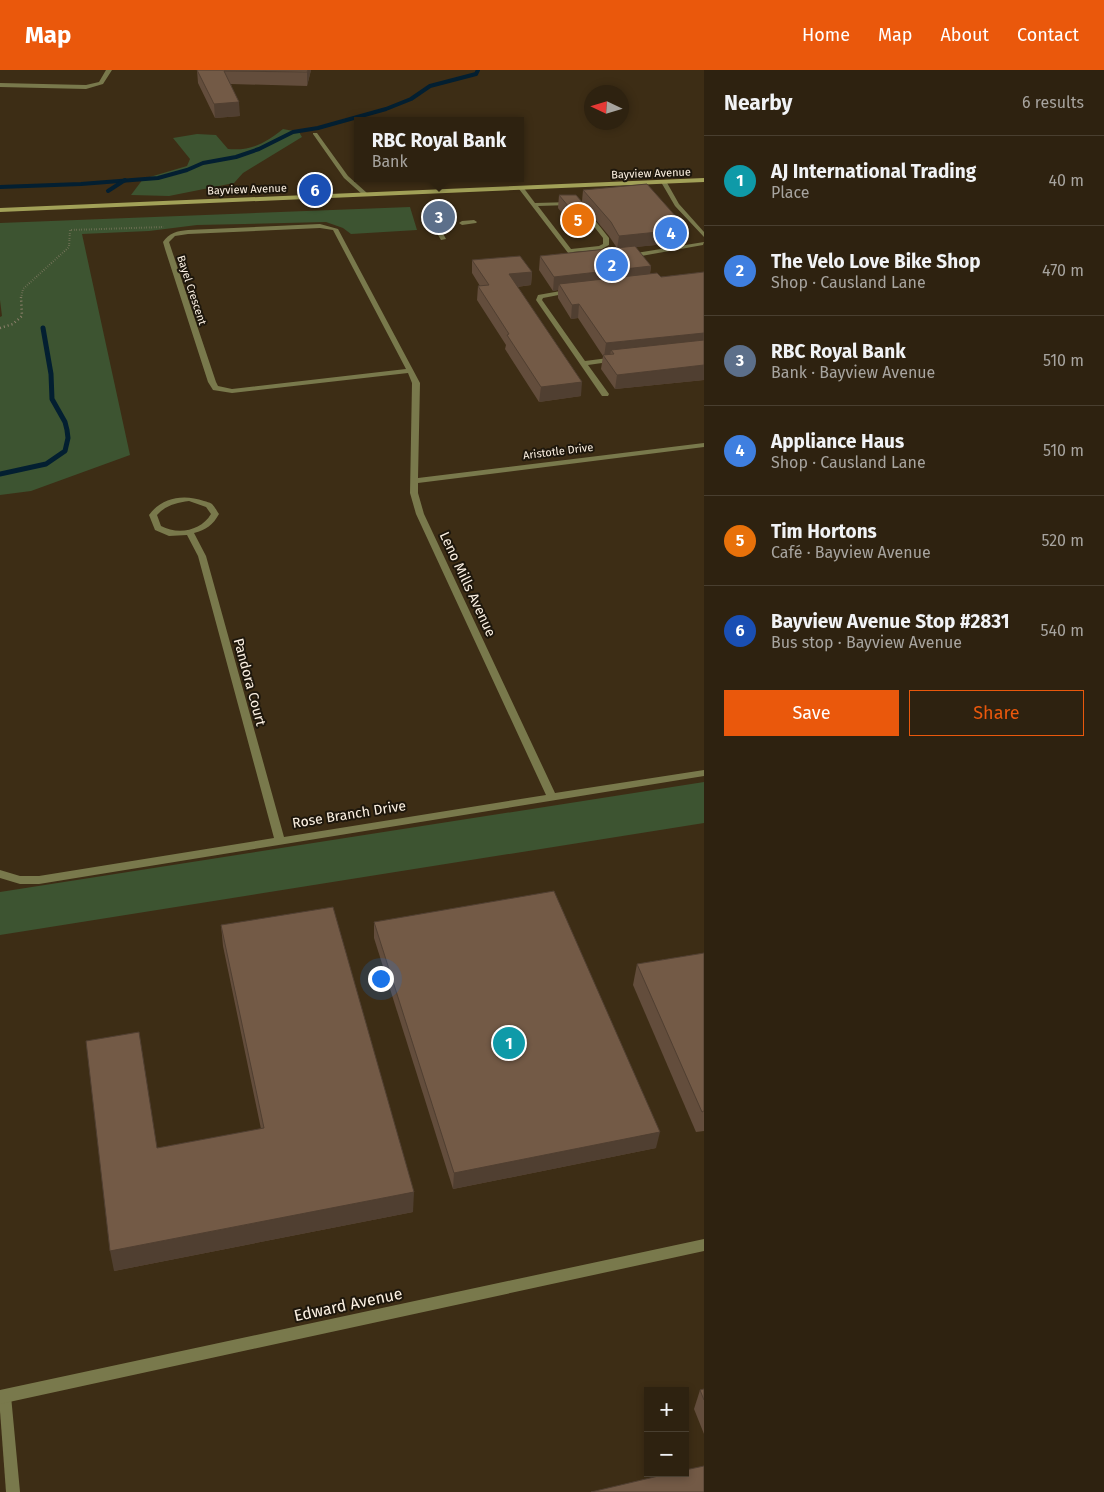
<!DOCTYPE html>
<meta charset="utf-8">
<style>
body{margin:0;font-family:"Fira Sans",sans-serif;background:#3a2f1e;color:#f1f3f6}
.controls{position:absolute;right:15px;bottom:15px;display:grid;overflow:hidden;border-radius:0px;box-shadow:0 2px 8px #0003}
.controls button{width:45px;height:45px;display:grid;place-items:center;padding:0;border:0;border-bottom:1px solid #493f30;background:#2e2210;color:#f1f3f6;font:25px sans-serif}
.compass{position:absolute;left:584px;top:15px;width:45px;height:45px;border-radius:50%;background:#2e2210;box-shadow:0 2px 8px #0003;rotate:274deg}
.you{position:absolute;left:380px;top:908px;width:18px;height:18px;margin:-12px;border:4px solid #fff;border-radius:50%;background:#1a73e8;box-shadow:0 0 0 8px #1a73e833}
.badge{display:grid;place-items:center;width:32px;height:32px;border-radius:50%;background:#ea580c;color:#fff;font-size:16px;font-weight:700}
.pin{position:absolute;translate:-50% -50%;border:2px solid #fff;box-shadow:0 1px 5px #0006}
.popup{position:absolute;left:354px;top:47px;width:170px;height:65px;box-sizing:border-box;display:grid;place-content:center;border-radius:0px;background:#2e2210;filter:drop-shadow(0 1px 4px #0005);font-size:16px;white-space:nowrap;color:#a7a49f}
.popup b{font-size:19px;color:#f1f3f6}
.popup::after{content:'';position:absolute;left:50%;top:100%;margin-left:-10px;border:10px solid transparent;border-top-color:#2e2210}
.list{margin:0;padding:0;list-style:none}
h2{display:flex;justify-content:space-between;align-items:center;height:65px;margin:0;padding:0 20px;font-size:21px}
h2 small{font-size:16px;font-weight:400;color:#a7a49f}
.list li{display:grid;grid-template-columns:32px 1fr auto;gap:15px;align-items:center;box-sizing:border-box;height:90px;padding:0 20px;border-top:1px solid #493f30}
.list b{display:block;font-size:19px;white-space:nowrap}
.list p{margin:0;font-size:16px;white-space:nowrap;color:#a7a49f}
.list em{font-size:16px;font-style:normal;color:#a7a49f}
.actions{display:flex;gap:10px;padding:15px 20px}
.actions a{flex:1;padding:11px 0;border:1px solid #ea580c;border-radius:0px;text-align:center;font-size:18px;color:#ea580c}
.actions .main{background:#ea580c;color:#fff}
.map{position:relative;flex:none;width:704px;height:1422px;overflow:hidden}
header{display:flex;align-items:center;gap:30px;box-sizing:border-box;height:70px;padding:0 25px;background:#ea580c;color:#fff}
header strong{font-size:24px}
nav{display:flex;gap:28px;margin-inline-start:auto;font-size:18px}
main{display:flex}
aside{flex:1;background:#2e2210}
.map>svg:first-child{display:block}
.green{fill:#3d5431}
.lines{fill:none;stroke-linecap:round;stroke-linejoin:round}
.stream-far1{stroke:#031f31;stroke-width:4}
.stream{stroke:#031f31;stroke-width:5}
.path-far1{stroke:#8f816d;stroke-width:2;stroke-dasharray:0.5 2;stroke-linecap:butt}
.path{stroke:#8f816d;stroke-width:2.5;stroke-dasharray:1 3;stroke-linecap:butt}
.service{fill:#79794c;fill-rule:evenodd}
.minor{fill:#79794c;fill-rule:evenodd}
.secondary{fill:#a2a158;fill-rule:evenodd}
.wall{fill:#634d3c}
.shaded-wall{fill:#503f31}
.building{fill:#735a46;stroke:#503f31}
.labels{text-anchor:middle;stroke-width:4;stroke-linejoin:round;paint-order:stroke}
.far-street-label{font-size:11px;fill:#fcf1e3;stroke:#1e170c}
.street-label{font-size:14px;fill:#fcf1e3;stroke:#1e170c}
.near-street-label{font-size:16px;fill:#fcf1e3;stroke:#1e170c}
</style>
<header>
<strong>Map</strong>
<nav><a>Home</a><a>Map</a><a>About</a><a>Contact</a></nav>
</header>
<main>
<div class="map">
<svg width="704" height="1422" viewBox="0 0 704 1422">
<rect width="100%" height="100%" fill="#3d2d15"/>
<g class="green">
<path d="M 283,59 L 299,62 L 302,67 L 243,103 L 234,113 L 169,126 L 131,125 L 143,109 L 187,96 L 190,89 L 173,68 L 197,64 L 216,65 L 228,79 C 252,81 265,73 283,59 Z"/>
<polygon points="410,137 417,160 351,164 343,158 326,152 197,155 149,161 82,164 130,385 31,421 0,425 0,247 2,246 0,230 0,153"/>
<polygon points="704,712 704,753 0,865 0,822"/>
</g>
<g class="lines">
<g class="stream-far1">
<polyline points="0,117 81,114 158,108 187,100 203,93 236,87 259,79 293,62 318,58 386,39 411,29 430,16 476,4 478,0"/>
<polyline points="108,121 125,110"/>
</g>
<polyline class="stream" points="0,404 46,394 65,381 68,368 67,360 65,352 52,329 51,304 43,258"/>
<polyline class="path-far1" points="21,228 23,219 69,177 70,160 164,157"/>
<polyline class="path" points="0,258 13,254 22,246 21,227"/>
<g class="service">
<polygon points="313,63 317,63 348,106 367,123 367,125 363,125 344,108 313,64"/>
<polygon points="662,111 666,111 679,134 704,162 704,167 675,136 661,112"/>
<polygon points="519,117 523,117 535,133 572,132 572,134 570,135 538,136 571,179 599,176 603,174 603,168 585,145 588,143 590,144 609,168 609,175 600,180 573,182 580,191 575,192 519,119"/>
<polygon points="474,150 477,152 476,153 462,155 459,153 462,151"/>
<polygon points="450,152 453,154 452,155 440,158 446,169 441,170 434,158 437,155"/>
<polygon points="704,172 703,175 630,188 627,186 630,184"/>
<polygon points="5,1320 9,1322 11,1326 20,1422 6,1422 0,1341 0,1323"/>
</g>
<g class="minor">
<polygon points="106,0 112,0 103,14 86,19 0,17 0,13 86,15 99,12"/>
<path d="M 320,154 L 338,159 L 420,313 L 418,408 L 704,373 L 704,377 L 418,413 L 418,423 L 424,444 L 555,723 L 704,700 L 704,706 L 39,814 L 20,814 L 0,808 L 0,800 L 20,806 L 39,806 L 274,768 L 198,486 L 187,465 L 169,466 L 155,460 L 149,445 C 162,427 184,424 204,431 C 207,432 209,432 212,434 C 214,436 217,441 219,444 C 213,455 206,460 194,463 L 206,486 L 284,767 L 546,725 L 416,444 L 410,423 L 412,313 L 408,303 L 232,323 L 213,320 L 208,312 L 165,179 L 163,172 C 169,163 177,161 188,160 ZM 320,158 L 333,160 L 406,299 L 232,319 L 218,316 L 216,312 L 169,172 L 175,166 L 188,164 ZM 189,431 L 206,437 L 211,444 C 201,461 178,465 161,456 L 157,445 C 166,435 176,433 189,431 Z"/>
<polygon points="572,219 574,220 574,222 543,228 542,230 585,291 616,287 620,289 616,291 588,295 609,324 608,326 602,326 536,230 538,225"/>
<polygon points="704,1169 704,1181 0,1334 0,1320"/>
</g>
<polygon class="secondary" points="704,108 704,112 0,142 0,138"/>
</g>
<g class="wall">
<polygon points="197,0 311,0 307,16 231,14 240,46 215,48 198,13"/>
<polygon points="583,120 687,159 685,172 635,177 651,196 650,204 661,207 704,202 704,310 615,319 601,299 603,286 578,248 571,249 558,228 558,220 553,221 539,200 540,186 617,178 609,166 595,149 594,160 586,161 581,155 572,156 558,138 559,125 582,131"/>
<polygon points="472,190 532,202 531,215 517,217 581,326 539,332 505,279 506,275 477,230 478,216 480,216 472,203"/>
<polygon points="374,852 656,1078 453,1119 374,868"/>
<polygon points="221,855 413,1142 114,1201 157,1078 261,1059 223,876"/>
<polygon points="704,883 704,1061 696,1062 633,915 637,894"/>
<polygon points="704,1319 704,1364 694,1339 700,1320"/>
</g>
<g class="shaded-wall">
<polygon points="308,0 311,0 307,16 307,2"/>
<polygon points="239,32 240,46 215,48 214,34"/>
<polygon points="573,142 583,142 581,155 572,156"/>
<polygon points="587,147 595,147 594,160 586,161"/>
<polygon points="687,159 685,172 617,179 619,166"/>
<polygon points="651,196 649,209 559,214 558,220 553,221 554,207"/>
<polygon points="532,202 531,215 508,218 509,204"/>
<polygon points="579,234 578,248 571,249 572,235"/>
<polygon points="704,263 704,277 614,284 611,280 610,286 604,287 606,273"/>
<polygon points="704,295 704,310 615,319 617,305"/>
<polygon points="582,312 581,326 539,332 541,317"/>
<polygon points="660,1062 656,1078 453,1119 454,1103"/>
<polygon points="414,1122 413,1142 114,1201 110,1181"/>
</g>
<g class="building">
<polygon points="197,0 308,0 307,2 224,1 239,32 214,34"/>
<polygon points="647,114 687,159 619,166 611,152 583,120"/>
<polygon points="559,125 576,125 595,147 587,147 583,142 573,142"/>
<polygon points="635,176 651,196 554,207 540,186"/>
<polygon points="520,186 532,202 509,204 582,312 541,317 507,265 509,264 478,216 489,215 472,190"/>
<polygon points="704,202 704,263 606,273 579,234 572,235 559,214 657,203 661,207"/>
<polygon points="704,270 704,295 617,305 603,285 614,284 611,280"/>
<polygon points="554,821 660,1062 454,1103 374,852"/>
<polygon points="333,837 414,1122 110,1181 86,971 139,962 157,1078 264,1058 221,855"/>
<polygon points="704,883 704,1041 702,1042 637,894"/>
<polygon points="704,1319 704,1330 700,1320"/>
<polygon points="704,1396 704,1422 591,1422 671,1403 685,1403 685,1400"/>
</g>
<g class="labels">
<g class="far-street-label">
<text transform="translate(651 103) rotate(-2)" y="4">Bayview Avenue</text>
<text transform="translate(247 119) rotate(-2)" y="4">Bayview Avenue</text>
<text transform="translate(192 220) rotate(72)" y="4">Bayel Crescent</text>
<text transform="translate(558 381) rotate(-7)" y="4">Aristotle Drive</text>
</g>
<g class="street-label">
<text transform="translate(468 514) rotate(65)" y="5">Leno Mills Avenue</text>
<text transform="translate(250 612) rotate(75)" y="5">Pandora Court</text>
<text transform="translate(349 744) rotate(-9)" y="5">Rose Branch Drive</text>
</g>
<g class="near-street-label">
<text transform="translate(348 1234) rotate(-12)" y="6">Edward Avenue</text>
</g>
</g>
</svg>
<div class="controls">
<button>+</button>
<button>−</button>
</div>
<svg class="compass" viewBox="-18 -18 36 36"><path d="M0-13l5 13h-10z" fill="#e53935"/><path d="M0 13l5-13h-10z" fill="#a7a49f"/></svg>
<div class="you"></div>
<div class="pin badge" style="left:509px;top:973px;background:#0f9aa8">1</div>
<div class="pin badge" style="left:612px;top:195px;background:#3f7fe0">2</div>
<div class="pin badge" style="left:439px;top:147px;background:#5c6f8a">3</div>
<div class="popup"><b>RBC Royal Bank</b>Bank</div>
<div class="pin badge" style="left:671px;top:163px;background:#3f7fe0">4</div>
<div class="pin badge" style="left:578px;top:150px;background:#e8710a">5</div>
<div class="pin badge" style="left:315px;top:120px;background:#1a4fb4">6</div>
</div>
<aside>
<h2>Nearby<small>6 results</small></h2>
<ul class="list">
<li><span class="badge" style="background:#0f9aa8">1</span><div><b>AJ International Trading</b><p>Place</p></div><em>40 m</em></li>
<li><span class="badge" style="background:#3f7fe0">2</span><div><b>The Velo Love Bike Shop</b><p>Shop · Causland Lane</p></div><em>470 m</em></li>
<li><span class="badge" style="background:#5c6f8a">3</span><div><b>RBC Royal Bank</b><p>Bank · Bayview Avenue</p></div><em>510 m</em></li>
<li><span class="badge" style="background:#3f7fe0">4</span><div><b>Appliance Haus</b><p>Shop · Causland Lane</p></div><em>510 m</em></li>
<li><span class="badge" style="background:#e8710a">5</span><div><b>Tim Hortons</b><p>Café · Bayview Avenue</p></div><em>520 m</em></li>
<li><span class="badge" style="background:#1a4fb4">6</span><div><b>Bayview Avenue Stop #2831</b><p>Bus stop · Bayview Avenue</p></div><em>540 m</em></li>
</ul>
<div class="actions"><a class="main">Save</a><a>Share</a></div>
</aside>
</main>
